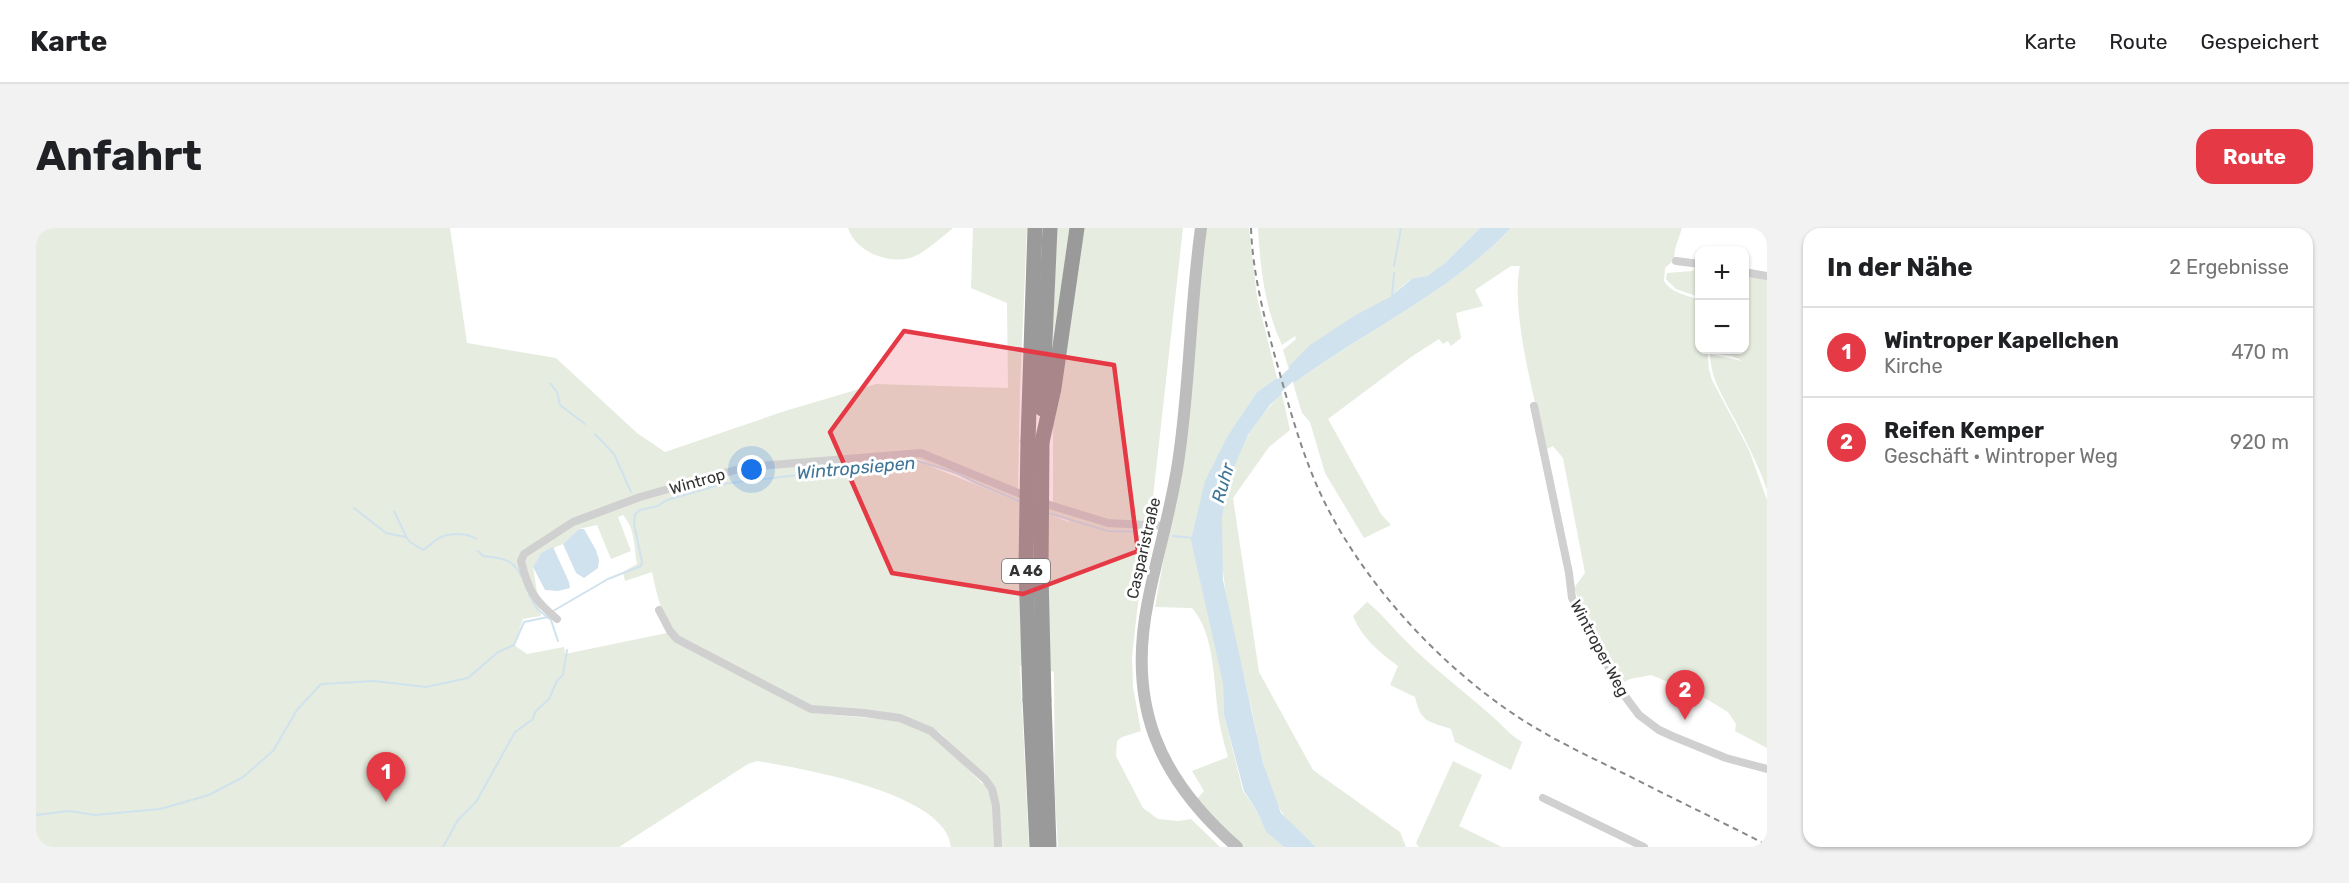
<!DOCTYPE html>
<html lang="de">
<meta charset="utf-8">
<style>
body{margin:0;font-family:Rubik,sans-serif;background:#f2f2f2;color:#202124}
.controls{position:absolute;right:18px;top:18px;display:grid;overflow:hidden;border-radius:12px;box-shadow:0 2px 4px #0004}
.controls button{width:54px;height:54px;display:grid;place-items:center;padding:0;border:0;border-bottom:2px solid #e0e0e0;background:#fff;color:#202124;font:30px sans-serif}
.you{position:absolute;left:716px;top:242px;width:21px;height:21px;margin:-15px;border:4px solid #fff;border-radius:50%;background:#1a73e8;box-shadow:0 0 0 9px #1a73e833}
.badge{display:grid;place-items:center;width:39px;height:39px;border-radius:50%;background:#e63946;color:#fff;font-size:20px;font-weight:700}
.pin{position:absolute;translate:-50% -50px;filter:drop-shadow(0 2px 3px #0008)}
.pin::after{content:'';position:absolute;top:32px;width:21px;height:18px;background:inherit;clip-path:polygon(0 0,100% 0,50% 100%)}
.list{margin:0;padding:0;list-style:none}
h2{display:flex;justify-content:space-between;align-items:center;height:78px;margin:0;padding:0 24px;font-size:26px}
h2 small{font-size:20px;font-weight:400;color:#757577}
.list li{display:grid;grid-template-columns:39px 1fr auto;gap:18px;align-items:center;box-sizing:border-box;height:90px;padding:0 24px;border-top:2px solid #e0e0e0}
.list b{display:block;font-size:22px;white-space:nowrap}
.list p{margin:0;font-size:20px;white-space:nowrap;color:#757577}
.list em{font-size:20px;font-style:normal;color:#757577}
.map{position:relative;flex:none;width:1731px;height:619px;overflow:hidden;border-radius:18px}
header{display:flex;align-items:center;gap:36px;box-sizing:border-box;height:84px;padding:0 30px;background:#fff;border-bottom:2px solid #e0e0e0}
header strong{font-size:28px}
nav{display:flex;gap:33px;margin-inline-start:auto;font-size:21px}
.intro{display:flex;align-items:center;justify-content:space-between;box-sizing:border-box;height:144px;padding:0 36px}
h1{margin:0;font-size:42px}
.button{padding:15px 27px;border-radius:18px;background:#e63946;color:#fff;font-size:21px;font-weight:700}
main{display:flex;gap:36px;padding:0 36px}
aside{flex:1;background:#fff;border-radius:18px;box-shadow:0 2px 4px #0004}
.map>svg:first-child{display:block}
.green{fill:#e6ecdf;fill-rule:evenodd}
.water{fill:#cfe2ee}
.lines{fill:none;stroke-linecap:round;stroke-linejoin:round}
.stream{stroke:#cfe2ee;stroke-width:2}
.river{stroke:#cfe2ee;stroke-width:12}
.street{stroke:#d0d0d0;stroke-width:8}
.secondary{stroke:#bdbdbd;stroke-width:12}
.highway{stroke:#9a9a9a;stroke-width:15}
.rail{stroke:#888;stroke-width:2;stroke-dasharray:6 4.5;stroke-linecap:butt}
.highway-bridge{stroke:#9a9a9a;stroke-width:15}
.marked{fill:#e63946;fill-opacity:0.2;stroke:#e63946;stroke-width:4.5;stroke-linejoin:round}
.labels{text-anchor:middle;stroke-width:6;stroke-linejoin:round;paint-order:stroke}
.shield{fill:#fff;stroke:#707070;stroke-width:1.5}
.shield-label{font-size:15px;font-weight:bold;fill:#333}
.street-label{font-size:16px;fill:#333;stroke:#fff}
.water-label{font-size:18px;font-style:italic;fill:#3f7597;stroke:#fff}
</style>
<header>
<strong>Karte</strong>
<nav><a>Karte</a><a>Route</a><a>Gespeichert</a></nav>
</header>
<div class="intro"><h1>Anfahrt</h1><a class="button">Route</a></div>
<main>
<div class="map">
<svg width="1731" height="619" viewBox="0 0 1731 619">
<rect width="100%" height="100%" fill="#fff"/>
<g class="green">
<path d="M 0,0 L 414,0 L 431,115 L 520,130 L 601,205 L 629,224 L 749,183 L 840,156 L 972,160 L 971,75 L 935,60 L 937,0 L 991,0 L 984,161 L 982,261 L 1017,274 L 1017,189 L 1045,0 L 1147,0 L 1115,287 L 1117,315 L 1102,375 L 1096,428 L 1097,459 L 1105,503 L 1086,509 L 1081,513 L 1080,528 L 1107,580 L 1122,591 L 1142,593 L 1155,591 L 1184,619 L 1022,619 L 1019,569 L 1018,444 L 996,437 L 984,438 L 993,619 L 915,619 C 911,565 764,540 721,533 L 712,536 L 583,619 L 0,619 ZM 882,231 L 1033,293 L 1033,294 L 886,235 L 856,236 ZM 587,287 C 599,300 598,319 601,336 L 587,344 L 589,353 L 616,344 C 621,367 626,392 643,409 L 779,481 L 866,488 L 903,504 L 953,551 L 948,557 L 895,505 L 864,493 L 778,485 L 631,405 L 529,426 L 528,419 L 491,426 L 478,417 L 487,391 L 505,388 L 497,339 L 505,325 L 527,316 L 543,301 L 561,297 L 575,331 L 595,323 L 582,289 Z"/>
<path d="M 812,0 L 917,0 C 906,9 895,19 883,26 C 860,40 820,26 812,0 Z"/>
<polygon points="1021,0 1037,0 1016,127"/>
<path d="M 1169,0 L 1213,0 L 1221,69 L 1241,150 L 1221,164 L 1192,207 L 1182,230 L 1188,487 L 1207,563 L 1221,583 L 1230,604 L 1248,619 L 1208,619 L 1160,572 L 1168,563 L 1156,543 L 1192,529 C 1189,519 1186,508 1184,497 C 1177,463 1181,408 1156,380 L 1119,379 L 1133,301 Z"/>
<path d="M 1222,0 L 1444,0 L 1409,35 L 1391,48 L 1377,50 L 1370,55 L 1354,69 L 1253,138 L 1258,155 C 1330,103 1414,64 1475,0 L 1646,0 L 1639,21 L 1638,32 L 1629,40 L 1628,53 C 1635,65 1651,67 1663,72 L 1664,122 L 1671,122 L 1673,141 L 1676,152 L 1713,222 L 1731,272 L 1731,520 L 1699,503 L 1700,496 L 1692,484 L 1662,466 L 1615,447 L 1594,451 L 1584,456 L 1555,403 L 1538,360 L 1549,345 L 1527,230 L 1517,218 L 1511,221 C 1499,176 1474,81 1484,38 L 1475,38 L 1439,62 L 1447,78 L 1420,85 L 1425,110 L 1415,118 L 1412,113 L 1407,116 L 1403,111 L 1375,129 L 1292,191 L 1345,286 L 1355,297 L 1328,310 L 1289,245 L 1274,194 L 1266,185 L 1247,122 L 1260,111 L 1259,108 L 1246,117 C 1229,81 1224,39 1222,0 Z"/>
<polygon points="1662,38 1663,38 1663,69 1640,61 1630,51 1631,45 1656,43"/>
<path d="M 1709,46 L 1731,51 L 1731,262 C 1723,238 1710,213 1698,190 C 1687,168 1675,152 1674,126 L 1706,133 L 1696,128 L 1674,125 L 1674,122 L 1708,122 Z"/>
<path d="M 1246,166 L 1254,202 L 1233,219 L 1197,270 L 1223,444 L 1277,542 L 1364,604 L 1370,619 L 1280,619 C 1269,608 1252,596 1245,583 C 1229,556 1222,510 1215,478 C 1199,407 1173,327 1191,254 C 1199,224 1223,187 1246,166 Z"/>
<path d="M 1331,374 C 1345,385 1355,398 1367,410 C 1395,439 1428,463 1458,490 C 1468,499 1474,507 1486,514 L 1475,542 L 1419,514 L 1415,501 C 1391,493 1385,494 1379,469 L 1354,457 L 1362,438 C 1343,424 1326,410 1317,388 Z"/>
<polygon points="1417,533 1446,547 1423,598 1466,619 1383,619 1380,615"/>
</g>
<g class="water">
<path d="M 1444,0 L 1475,0 C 1413,65 1329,103 1258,155 L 1253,138 L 1274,117 L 1318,88 L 1354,69 L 1377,50 L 1391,48 L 1409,35 Z"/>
<polygon points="1241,150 1246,166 1234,177 1212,207 1192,253 1186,290 1187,352 1227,535 1245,585 1280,619 1248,619 1230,604 1221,583 1208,563 1188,487 1187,455 1155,312 1169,253 1192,207 1221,164"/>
<polygon points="543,301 548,301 560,322 563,332 562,340 548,350 540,345 527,316"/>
<polygon points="517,319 533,354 534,360 522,363 509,362 497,339 505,325"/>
</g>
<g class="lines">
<g class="stream">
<polyline points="1358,38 1365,0"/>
<polyline points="1356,69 1358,45"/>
<polyline points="514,155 521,164 524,177 549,196"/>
<polyline points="559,206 578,226 595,264"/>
<path d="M 318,280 L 350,305 L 370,309 L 374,314 L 387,322 C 393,319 396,314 403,310 C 413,305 430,304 440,311"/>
<polyline points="358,283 370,308"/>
<polyline points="1012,285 1072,303 1114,304"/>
<polyline points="1137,308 1158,310"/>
<path d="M 442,323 L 447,328 C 464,330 477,330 485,348"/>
<polyline points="493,367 501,381 515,392 522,413"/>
<polyline points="517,383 572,351 605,338 606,334 598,296 599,286 604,282 622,278 631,272 686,256 771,246 788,241 878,232 921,245 940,255 985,274"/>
<polyline points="0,587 33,583 59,587 124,581 173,567 207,549 237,523 261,482 285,456 338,453 390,459 432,450 462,424 478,417 488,394 512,389"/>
<polyline points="407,619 422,592 440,574 479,504 497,491 499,484 513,471 521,453 527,447 531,422"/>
</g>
<polyline class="river" points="1232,168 1266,137"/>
<g class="street">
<polyline points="1640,33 1664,36"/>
<polyline points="1708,44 1731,48"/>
<polyline points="1498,178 1533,345 1536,370 1585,463 1603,487 1623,502 1636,508 1690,530 1731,541"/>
<polyline points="1004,274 1072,295 1129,298"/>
<polyline points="623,382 634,403 641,411 775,481 828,485 864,490 895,503 949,551 956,561 960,578 962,619"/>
<path d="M 521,391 C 498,372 492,362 485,333 L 488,326 L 537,294 L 604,269 L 710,239 L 885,225 L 992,269"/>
<polyline points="1507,570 1608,619"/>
</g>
<path class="secondary" d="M 1165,0 C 1154,78 1154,157 1142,235 C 1135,282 1121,327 1112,373 C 1091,477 1122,550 1201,619"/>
<g class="highway">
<polyline points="1006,181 1014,0"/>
<polyline points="992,213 999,0"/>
<polyline points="1006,214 1018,160 1041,0"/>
<polyline points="994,472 1001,619"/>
<polyline points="1008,472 1013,619"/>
</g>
<path class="rail" d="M 1215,0 C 1217,56 1234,110 1249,164 C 1258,196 1268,228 1281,258 C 1321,349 1402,437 1485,491 C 1518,512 1554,529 1589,546 C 1636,570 1684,593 1731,617"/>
<g class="highway-bridge">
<polyline points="992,213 990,338 994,472"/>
<polyline points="1006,214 1005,346 1008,472"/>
</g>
</g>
<path class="marked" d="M 868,103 L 1078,137 L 1102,323 L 987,366 L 856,345 L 794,204 Z"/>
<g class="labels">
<rect class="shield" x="966" y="331" width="48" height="24" rx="4.5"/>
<g class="shield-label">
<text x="990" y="348">A 46</text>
</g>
<g class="street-label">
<text transform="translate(661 253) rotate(-16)" y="6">Wintrop</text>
<text transform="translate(1107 320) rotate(-77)" y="6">Casparistraße</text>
<text transform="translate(1564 420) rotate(62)" y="6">Wintroper Weg</text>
</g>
<g class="water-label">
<text transform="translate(820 240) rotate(-5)" y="6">Wintropsiepen</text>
<text transform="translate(1187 255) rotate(-74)" y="6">Ruhr</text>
</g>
</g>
</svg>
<div class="controls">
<button>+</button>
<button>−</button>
</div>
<div class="you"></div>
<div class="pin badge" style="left:350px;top:574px">1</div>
<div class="pin badge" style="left:1649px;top:492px">2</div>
</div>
<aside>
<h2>In der Nähe<small>2 Ergebnisse</small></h2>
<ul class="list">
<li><span class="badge">1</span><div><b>Wintroper Kapellchen</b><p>Kirche</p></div><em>470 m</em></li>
<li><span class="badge">2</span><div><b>Reifen Kemper</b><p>Geschäft · Wintroper Weg</p></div><em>920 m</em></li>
</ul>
</aside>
</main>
